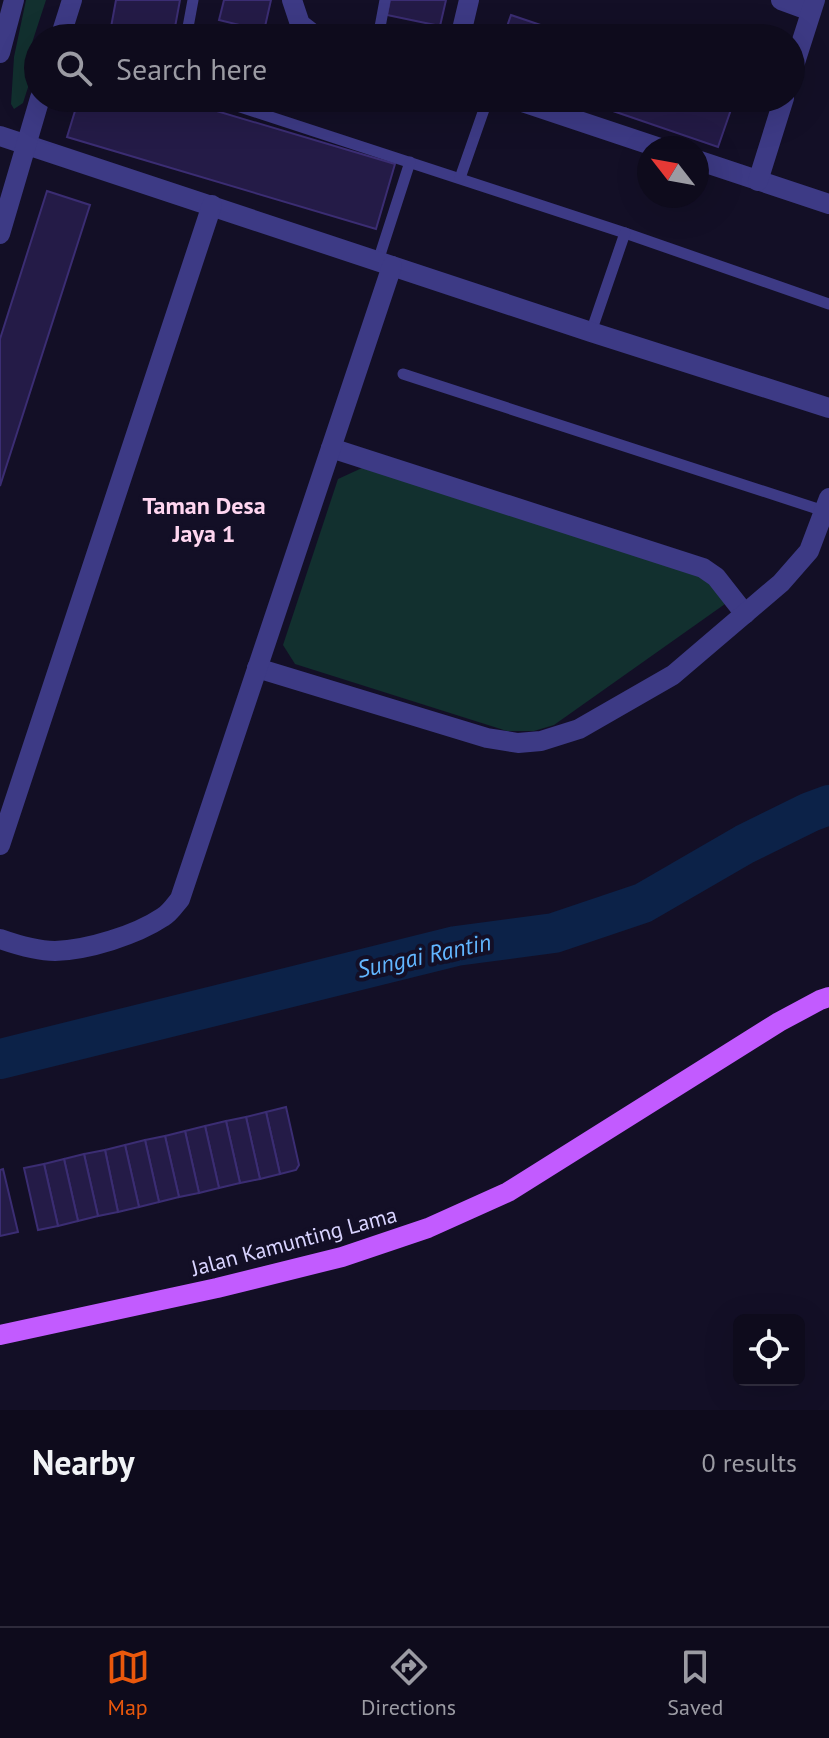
<!DOCTYPE html>
<style>
body{margin:0;font-family:"PT Sans",sans-serif;background:#171425;color:#f1f3f6}
.controls{position:absolute;right:24px;bottom:24px;display:grid;overflow:hidden;border-radius:12px;box-shadow:0 8px 32px #0002}
.controls button{width:72px;height:72px;display:grid;place-items:center;padding:0;border:0;border-bottom:2px solid #2e2b3b;background:#0e0b1c;color:#f1f3f6;font:40px sans-serif}
.compass{position:absolute;left:637px;top:136px;width:72px;height:72px;border-radius:50%;background:#0e0b1c;box-shadow:0 8px 32px #0002;rotate:301deg}
.list{margin:0;padding:0;list-style:none}
h2{display:flex;justify-content:space-between;align-items:center;height:104px;margin:0;padding:0 32px;font-size:34px}
h2 small{font-size:26px;font-weight:400;color:#9b9ba3}
.icon{flex:none;width:44px;height:44px;fill:none;stroke:currentColor;stroke-width:2;stroke-linecap:round;stroke-linejoin:round}
.map{position:relative;flex:none;width:829px;height:1410px;overflow:hidden}
.search{position:absolute;background:#0e0b1c;box-shadow:0 8px 32px #0002;left:24px;right:24px;top:24px;height:88px;display:flex;align-items:center;gap:20px;box-sizing:border-box;padding:0 28px;border-radius:44px;color:#9b9ba3;font-size:30px}
.sheet{height:216px;background:#0e0b1c}
nav{display:flex;justify-content:space-around;align-items:center;box-sizing:border-box;height:112px;border-top:2px solid #2e2b3b;background:#0e0b1c;font-size:22px;color:#9b9ba3}
nav a{display:grid;justify-items:center;gap:4px}
nav .on{color:#ea580c}
.map>svg:first-child{display:block}
.green{fill:#12302f}
.lines{fill:none;stroke-linecap:round;stroke-linejoin:round}
.river{stroke:#0c2248;stroke-width:40}
.building{fill:#241b47;stroke:#3b2d73;stroke-width:2}
.service{stroke:#3d3a85;stroke-width:11}
.minor{stroke:#3d3a85;stroke-width:20}
.tertiary{stroke:#3d3a85;stroke-width:20}
.primary{stroke:#c25bff;stroke-width:20}
.labels{text-anchor:middle;stroke-width:8;stroke-linejoin:round;paint-order:stroke}
.street-label{font-size:22px;fill:#d9d4ff;stroke:#130f26}
.neighbourhood-label{font-size:24px;font-weight:bold;fill:#ffd6f0;stroke:#130f26}
.water-label{font-size:24px;font-style:italic;fill:#62b6ff;stroke:#130f26}
</style>
<div class="map">
<svg width="829" height="1410" viewBox="0 0 829 1410">
<rect width="100%" height="100%" fill="#130f26"/>
<g class="green">
<polygon points="26,0 46,0 31,46 38,50 38,56 23,103 14,109 11,104 14,57"/>
<polygon points="362,468 710,573 725,604 554,725 534,731 507,731 295,664 283,645 338,479"/>
</g>
<g class="lines">
<polyline class="river" points="0,1059 456,946 554,933 643,903 745,844 810,812 829,805"/>
</g>
<g class="building">
<polygon points="116,0 180,0 173,38 109,38"/>
<polygon points="224,0 271,0 264,31 219,20"/>
<polygon points="390,0 446,0 440,26 387,15"/>
<polygon points="511,15 579,38 503,38"/>
<polygon points="79,98 173,98 395,164 376,229 67,137"/>
<polygon points="575,98 735,98 718,147"/>
<polygon points="47,191 90,205 0,486 0,339"/>
<polygon points="286,1107 299,1165 296,1170 280,1174 266,1112"/>
<polygon points="266,1112 280,1174 260,1179 246,1117"/>
<polygon points="246,1117 260,1179 240,1183 226,1121"/>
<polygon points="226,1121 240,1183 219,1188 205,1126"/>
<polygon points="205,1126 219,1188 199,1193 185,1131"/>
<polygon points="185,1131 199,1193 179,1197 165,1136"/>
<polygon points="165,1136 179,1197 159,1202 145,1140"/>
<polygon points="145,1140 159,1202 139,1207 125,1145"/>
<polygon points="125,1145 139,1207 118,1212 105,1150"/>
<polygon points="105,1150 118,1212 98,1216 84,1154"/>
<polygon points="84,1154 98,1216 78,1221 64,1159"/>
<polygon points="64,1159 78,1221 58,1226 44,1164"/>
<polygon points="44,1164 58,1226 38,1230 24,1168"/>
<polygon points="3,1169 18,1232 0,1236 0,1170"/>
</g>
<g class="lines">
<g class="service">
<polyline points="186,38 193,0"/>
<polyline points="378,38 385,0"/>
<polyline points="213,98 625,233 829,304"/>
<polyline points="460,178 488,98"/>
<polyline points="378,261 410,162"/>
<polyline points="591,332 625,233"/>
<polyline points="403,374 824,511"/>
</g>
<g class="minor">
<polyline points="292,0 300,24 318,38"/>
<polyline points="781,0 811,11"/>
<polyline points="60,38 72,0"/>
<polyline points="460,38 469,0"/>
<polyline points="791,75 815,0"/>
<polyline points="510,98 660,148"/>
<polyline points="0,136 591,332 829,408"/>
<polyline points="697,160 829,204"/>
<polyline points="758,181 784,98"/>
<polyline points="0,234 40,98"/>
<polyline points="331,448 703,568 716,577 745,614"/>
<polyline points="257,668 487,738 518,743 541,741 579,729 673,675 781,583 809,551 829,498"/>
<polyline points="0,845 212,205"/>
<path d="M 0,939 C 17,945 38,951 55,951 C 88,950 136,935 163,917 C 170,913 175,905 180,899 L 392,266"/>
</g>
<polyline class="tertiary" points="0,53 14,0"/>
<polyline class="primary" points="0,1335 217,1288 342,1257 428,1228 508,1192 779,1022 820,1000 829,997"/>
</g>
<g class="labels">
<g class="street-label">
<text transform="translate(294 1241) rotate(-15)" y="8">Jalan Kamunting Lama</text>
</g>
<g class="neighbourhood-label">
<text x="204" y="514">Taman Desa<tspan x="204" dy="28">Jaya 1</tspan></text>
</g>
<g class="water-label">
<text transform="translate(424 956) rotate(-12)" y="8">Sungai Rantin</text>
</g>
</g>
</svg>
<div class="controls">
<button><svg class="icon" aria-label="locate" viewBox="0 0 24 24"><circle cx="12" cy="12" r="6"/><path d="M12 2v4M12 18v4M2 12h4M18 12h4"/></svg></button>
</div>
<svg class="compass" viewBox="-18 -18 36 36"><path d="M0-13l5 13h-10z" fill="#e53935"/><path d="M0 13l5-13h-10z" fill="#9b9ba3"/></svg>
<div class="search"><svg class="icon" aria-label="search" viewBox="0 0 24 24"><circle cx="10" cy="10" r="6"/><path d="M15 15l6 6"/></svg>Search here</div>
</div>
<section class="sheet">
<h2>Nearby<small>0 results</small></h2>
<ul class="list">
</ul>
</section>
<nav>
<a class="on"><svg class="icon" aria-label="map" viewBox="0 0 24 24"><path d="M3 6l6-2 6 2 6-2v14l-6 2-6-2-6 2zM9 4v14M15 6v14"/></svg>Map</a>
<a><svg class="icon" aria-label="directions" viewBox="0 0 24 24"><path d="M12 3l9 9-9 9-9-9zM9 14v-3h6M13 9l2 2-2 2"/></svg>Directions</a>
<a><svg class="icon" aria-label="saved" viewBox="0 0 24 24"><path d="M7 4h10v16l-5-4-5 4z"/></svg>Saved</a>
</nav>
